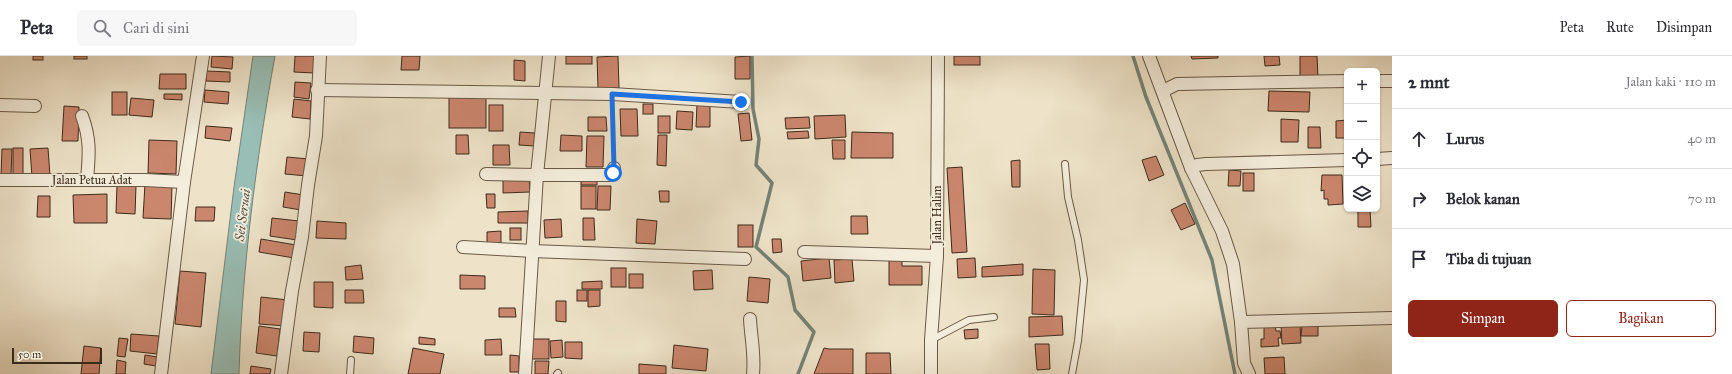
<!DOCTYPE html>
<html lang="id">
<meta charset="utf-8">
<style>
body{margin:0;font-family:"IM FELL Great Primer",serif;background:#f7f7f7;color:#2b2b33}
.controls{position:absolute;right:12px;top:12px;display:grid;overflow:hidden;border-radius:6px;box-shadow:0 1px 3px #0004}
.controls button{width:36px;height:36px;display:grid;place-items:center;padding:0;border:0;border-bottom:1px solid #e1e1e2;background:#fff;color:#2b2b33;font:20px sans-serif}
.scale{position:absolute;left:12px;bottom:10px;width:90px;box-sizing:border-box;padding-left:4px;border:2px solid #3d2b1a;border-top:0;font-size:11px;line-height:14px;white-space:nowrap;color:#3d2b1a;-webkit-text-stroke:3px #f4eddc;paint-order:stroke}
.stop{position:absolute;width:12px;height:12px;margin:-9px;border:3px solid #1a73e8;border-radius:50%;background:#fff}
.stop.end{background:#1a73e8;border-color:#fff;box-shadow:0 1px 4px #0008}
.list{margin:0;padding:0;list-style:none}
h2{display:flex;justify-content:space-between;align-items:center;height:52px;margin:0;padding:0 16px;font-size:17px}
h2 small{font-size:13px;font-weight:400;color:#7c7c81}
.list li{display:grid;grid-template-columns:26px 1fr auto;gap:12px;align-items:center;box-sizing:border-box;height:60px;padding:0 16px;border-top:1px solid #e1e1e2}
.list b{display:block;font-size:15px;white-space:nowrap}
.list em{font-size:13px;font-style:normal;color:#7c7c81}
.actions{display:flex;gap:8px;padding:12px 16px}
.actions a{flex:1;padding:9px 0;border:1px solid #8f2418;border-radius:6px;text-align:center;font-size:14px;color:#8f2418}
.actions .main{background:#8f2418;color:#fff}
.icon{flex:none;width:22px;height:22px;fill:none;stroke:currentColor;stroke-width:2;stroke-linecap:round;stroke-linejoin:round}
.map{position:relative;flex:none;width:1392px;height:318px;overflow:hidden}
header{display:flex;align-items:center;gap:24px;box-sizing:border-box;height:56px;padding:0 20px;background:#fff;border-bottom:1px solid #e1e1e2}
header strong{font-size:19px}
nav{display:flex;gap:22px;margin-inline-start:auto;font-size:14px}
.search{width:280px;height:36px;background:#f7f7f7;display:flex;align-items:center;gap:10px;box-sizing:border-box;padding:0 14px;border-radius:6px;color:#7c7c81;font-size:15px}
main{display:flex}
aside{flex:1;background:#fff}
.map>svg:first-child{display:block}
.water{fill:#99beb5;stroke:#748377}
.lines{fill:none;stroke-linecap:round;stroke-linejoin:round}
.stream{stroke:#748377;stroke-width:3.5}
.building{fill:#cb866e;stroke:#3d2b1a}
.lane-casing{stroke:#695946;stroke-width:8}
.street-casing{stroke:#695946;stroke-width:14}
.path{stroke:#3d2b1a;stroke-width:2;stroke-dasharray:1 2;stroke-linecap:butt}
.lane{stroke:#f4eddc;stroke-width:6}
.street{stroke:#f4eddc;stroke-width:12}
.route{stroke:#1a73e8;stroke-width:5}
.labels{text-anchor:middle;stroke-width:3.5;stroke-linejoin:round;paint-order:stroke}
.street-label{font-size:12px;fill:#3d2b1a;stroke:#f4eddc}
.water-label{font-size:13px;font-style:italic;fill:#545041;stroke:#f4eddc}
</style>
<header>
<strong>Peta</strong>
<div class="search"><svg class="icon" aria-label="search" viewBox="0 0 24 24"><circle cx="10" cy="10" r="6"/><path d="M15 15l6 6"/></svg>Cari di sini</div>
<nav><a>Peta</a><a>Rute</a><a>Disimpan</a></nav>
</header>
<main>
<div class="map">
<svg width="1392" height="318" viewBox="0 0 1392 318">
<rect width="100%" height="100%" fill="#eee3c9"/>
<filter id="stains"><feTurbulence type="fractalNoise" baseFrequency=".005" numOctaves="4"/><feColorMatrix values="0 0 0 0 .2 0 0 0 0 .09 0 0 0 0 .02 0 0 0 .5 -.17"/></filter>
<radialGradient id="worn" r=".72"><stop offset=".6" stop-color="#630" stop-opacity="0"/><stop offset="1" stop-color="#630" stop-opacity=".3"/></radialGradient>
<path class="water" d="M 253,0 L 275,0 C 256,105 242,211 239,318 L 211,318 L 234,131 Z"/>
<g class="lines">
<g class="stream">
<polyline points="752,0 753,53 759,83 756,109 772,127 756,191 788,221 795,254 814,276 798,318"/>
<polyline points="1133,0 1146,41 1212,204 1235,318"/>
</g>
</g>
<g class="building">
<rect x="33" y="0" width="10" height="4"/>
<rect x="74" y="0" width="13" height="3"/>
<polygon points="212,0 233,1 232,13 211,11"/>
<polygon points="295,0 315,0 314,17 294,16"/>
<polygon points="402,0 420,0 419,14 401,14"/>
<rect x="566" y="0" width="26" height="8"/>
<polygon points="618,0 619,32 598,32 597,1"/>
<polygon points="750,0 750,23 735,23 735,1"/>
<rect x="954" y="0" width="26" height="9"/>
<polygon points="1191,0 1218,0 1218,2 1192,3"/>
<polygon points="1264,0 1279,0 1280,9 1265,10"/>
<polygon points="1300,0 1317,0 1318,21 1300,21"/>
<polygon points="514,4 525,5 525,25 514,24"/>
<polygon points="206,15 230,16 230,26 206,25"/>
<polygon points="160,18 186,18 186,33 159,33"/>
<polygon points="295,26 311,27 309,43 294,41"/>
<polygon points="205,34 229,36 228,48 204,46"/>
<polygon points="1269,35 1310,36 1309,56 1268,55"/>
<rect x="112" y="36" width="15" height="23"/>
<polygon points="164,38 182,38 182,44 164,43"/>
<rect x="449" y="39" width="37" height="33"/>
<polygon points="131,42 154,44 152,61 129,59"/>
<polygon points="294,43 311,45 310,63 292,61"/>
<rect x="643" y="48" width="10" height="10"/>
<polygon points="697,48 710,48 710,71 696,71"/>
<rect x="489" y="49" width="14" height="26"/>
<polygon points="64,50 79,51 78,85 62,85"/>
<polygon points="620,53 637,53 638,80 621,80"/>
<polygon points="677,55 693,56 692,74 676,73"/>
<polygon points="749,57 752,84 741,85 738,58"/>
<polygon points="845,59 846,81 815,83 814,60"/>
<rect x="658" y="60" width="12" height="17"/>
<polygon points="588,61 606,61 607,75 588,75"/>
<polygon points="809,61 810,72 786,73 785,62"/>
<polygon points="1281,63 1299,64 1298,86 1281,86"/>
<polygon points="1347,64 1347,82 1336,82 1336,65"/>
<polygon points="206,70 232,72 230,85 205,82"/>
<polygon points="1308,71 1320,71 1321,92 1308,92"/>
<polygon points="808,75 809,82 788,83 787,76"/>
<polygon points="520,76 535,77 534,90 519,89"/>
<polygon points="852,76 893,77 893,102 851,102"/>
<polygon points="456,79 468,79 469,98 456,98"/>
<polygon points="561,79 582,80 582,95 560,95"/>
<polygon points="658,79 667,79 666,110 657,109"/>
<polygon points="587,80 604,80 603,111 586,111"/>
<polygon points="149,84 177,85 176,118 148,117"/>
<polygon points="832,84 845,84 845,103 833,103"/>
<polygon points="493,89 509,89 510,109 493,109"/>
<rect x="13" y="92" width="10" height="27"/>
<polygon points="48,92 50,120 32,121 30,93"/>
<polygon points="2,93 12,93 11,120 1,120"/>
<polygon points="1156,100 1164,119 1149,125 1142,104"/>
<polygon points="287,101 309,103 307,120 285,118"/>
<polygon points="1020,104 1020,131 1012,131 1011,105"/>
<polygon points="962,111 967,196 952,197 947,112"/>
<polygon points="1229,114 1241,115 1240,130 1228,130"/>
<rect x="1243" y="117" width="11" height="18"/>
<polygon points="1322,119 1342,119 1343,148 1328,149 1328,143 1324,143 1324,134 1321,135"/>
<rect x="581" y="121" width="16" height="8"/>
<polygon points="529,122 530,136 503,137 503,124"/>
<polygon points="145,128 172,129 171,163 143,162"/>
<polygon points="117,129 136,130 135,158 116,157"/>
<rect x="581" y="130" width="15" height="23"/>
<polygon points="598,130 611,130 610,154 597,154"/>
<polygon points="659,135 669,135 669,146 660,146"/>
<polygon points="285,136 304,139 301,154 283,151"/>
<polygon points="107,138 107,167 74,167 73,139"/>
<polygon points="486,138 495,138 495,152 487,152"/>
<polygon points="38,140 50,140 50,161 37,161"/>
<polygon points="1185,147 1195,168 1181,174 1171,154"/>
<polygon points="196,151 215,151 214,165 195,165"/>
<polygon points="1358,153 1370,153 1371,171 1358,171"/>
<polygon points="528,155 528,167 498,167 498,156"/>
<polygon points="851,160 867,160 868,178 851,178"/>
<polygon points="272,162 299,165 297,184 270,180"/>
<polygon points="583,162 594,162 595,184 583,184"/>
<polygon points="561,163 562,181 545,182 544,164"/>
<polygon points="637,163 657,165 655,188 636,187"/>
<polygon points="317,165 346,167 346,183 316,182"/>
<rect x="738" y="169" width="15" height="22"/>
<rect x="510" y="172" width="11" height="12"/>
<polygon points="501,175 501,187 487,187 487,176"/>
<polygon points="261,183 296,189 294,202 259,196"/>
<polygon points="772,183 781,183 782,196 773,197"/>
<polygon points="829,202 831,222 803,225 801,205"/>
<polygon points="975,202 976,221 958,222 957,203"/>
<polygon points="852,203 854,225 835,227 834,204"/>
<polygon points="889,204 902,204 902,210 922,210 922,229 889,229"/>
<polygon points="1023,208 1023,219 982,221 982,211"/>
<polygon points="361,209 363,223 346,224 345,211"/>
<rect x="611" y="212" width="15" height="19"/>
<polygon points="1033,213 1055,214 1054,259 1032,258"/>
<polygon points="712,214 713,233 694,234 693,215"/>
<polygon points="180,215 206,217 201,271 175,268"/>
<rect x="629" y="218" width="14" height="14"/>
<polygon points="460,219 485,220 485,233 460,233"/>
<polygon points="749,221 770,223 768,247 747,245"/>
<polygon points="602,225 602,233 582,233 582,226"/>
<polygon points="314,226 333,226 333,252 314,251"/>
<polygon points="345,234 363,234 364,247 345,247"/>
<rect x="577" y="234" width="10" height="11"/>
<polygon points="588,234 600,234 600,250 588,251"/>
<polygon points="261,241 288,244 286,270 259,268"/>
<polygon points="556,245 566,245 566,266 556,265"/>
<polygon points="499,252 515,252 516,261 499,261"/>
<polygon points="1062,260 1063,279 1029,281 1029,261"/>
<polygon points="1300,268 1301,287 1282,288 1281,269"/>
<polygon points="1302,269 1318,269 1318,280 1301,280"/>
<polygon points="259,270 280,273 277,300 256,297"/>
<polygon points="1264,271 1275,271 1276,275 1280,275 1281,282 1278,282 1279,290 1261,291 1261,283 1264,283"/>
<polygon points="978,273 978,282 965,283 964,274"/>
<polygon points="304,276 320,277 319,296 303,295"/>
<polygon points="131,278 159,280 157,298 130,295"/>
<polygon points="354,280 374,282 373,298 353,296"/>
<polygon points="419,281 435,283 435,289 419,288"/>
<polygon points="119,282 128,283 125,301 117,300"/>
<polygon points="501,283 502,299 485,299 485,284"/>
<rect x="529" y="283" width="20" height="20"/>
<polygon points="562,284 563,301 551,302 550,285"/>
<polygon points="565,286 582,286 582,303 565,302"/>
<polygon points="1035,288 1049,288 1050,313 1037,314"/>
<polygon points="674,289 708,293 706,315 672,312"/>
<polygon points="84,290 101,292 99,318 81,318"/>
<polygon points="413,292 444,298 440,318 408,318"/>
<polygon points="824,292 829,293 853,293 853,318 814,318"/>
<polygon points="866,297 890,297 891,318 866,318"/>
<polygon points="145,299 157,301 156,310 144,308"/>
<polygon points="510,299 519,300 519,316 510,316"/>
<polygon points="1284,301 1285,318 1265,318 1264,302"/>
<polygon points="117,304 126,306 125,318 116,318"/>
<polygon points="535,305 549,305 548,318 535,318"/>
<polygon points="639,308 666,310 666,318 639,318"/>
<polygon points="251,310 271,313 270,318 250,318"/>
</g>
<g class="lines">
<g class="lane-casing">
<g id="lane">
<polyline points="1065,108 1068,141 1078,184 1084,224 1078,285 1072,318"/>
<polyline points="931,284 969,264 994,261"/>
<polyline points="350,318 351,304"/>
<polyline points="557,318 558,317"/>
</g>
</g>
<g class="street-casing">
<g id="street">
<polyline points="1149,0 1191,112 1222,175 1233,208 1241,266 1244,307 1249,318"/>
<polyline points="1377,25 1392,25"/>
<polyline points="317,34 612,38 741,46"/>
<polyline points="1163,35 1177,28 1347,25"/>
<polyline points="0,49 35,50"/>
<path d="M 82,60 C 91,84 89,100 87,124"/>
<polyline points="1377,103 1392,102"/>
<polyline points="1191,112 1197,109 1206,108 1347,104"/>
<polyline points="486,118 537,119 610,119 614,116 614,112"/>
<polyline points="0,124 145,124 184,126"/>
<polyline points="463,191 532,195 745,203"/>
<polyline points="804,196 937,200"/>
<path d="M 750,263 C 751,282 755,299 753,318"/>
<polyline points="1241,266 1392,262"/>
<polyline points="161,318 184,126 203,0"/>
<polyline points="281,318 292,235 302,181 308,129 316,80 320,0"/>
<polyline points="525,318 537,119 549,0"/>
<polyline points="931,318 931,284 937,200 938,0"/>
</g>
</g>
<polyline class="path" points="612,50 614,101"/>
<use href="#lane" class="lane"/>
<use href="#street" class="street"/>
</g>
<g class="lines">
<polyline class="route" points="613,117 614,112 612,38 741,46"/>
</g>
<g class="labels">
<g class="street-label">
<text x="92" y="128">Jalan Petua Adat</text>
<text transform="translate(937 159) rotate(-90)" y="4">Jalan Halim</text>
</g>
<g class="water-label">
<text transform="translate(242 159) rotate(-83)" y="5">Sei Seruai</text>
</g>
</g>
<rect width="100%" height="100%" filter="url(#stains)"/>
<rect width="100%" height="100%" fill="url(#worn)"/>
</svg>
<div class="controls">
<button>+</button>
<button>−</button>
<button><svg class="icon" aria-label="locate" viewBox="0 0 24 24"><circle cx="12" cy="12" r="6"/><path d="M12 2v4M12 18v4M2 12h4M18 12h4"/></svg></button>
<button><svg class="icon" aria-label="layers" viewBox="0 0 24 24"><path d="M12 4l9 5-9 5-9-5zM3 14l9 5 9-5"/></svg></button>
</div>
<div class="scale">50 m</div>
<div class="stop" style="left:613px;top:117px"></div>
<div class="stop end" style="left:741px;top:46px"></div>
</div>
<aside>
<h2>2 mnt<small>Jalan kaki · 110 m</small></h2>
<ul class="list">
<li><svg class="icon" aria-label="ahead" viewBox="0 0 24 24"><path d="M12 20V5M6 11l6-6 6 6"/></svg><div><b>Lurus</b></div><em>40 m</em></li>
<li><svg class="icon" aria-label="right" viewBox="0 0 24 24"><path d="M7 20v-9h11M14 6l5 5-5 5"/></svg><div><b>Belok kanan</b></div><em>70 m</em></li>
<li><svg class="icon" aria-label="arrive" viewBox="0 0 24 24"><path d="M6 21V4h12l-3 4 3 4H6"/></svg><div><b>Tiba di tujuan</b></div></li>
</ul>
<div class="actions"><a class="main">Simpan</a><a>Bagikan</a></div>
</aside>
</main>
